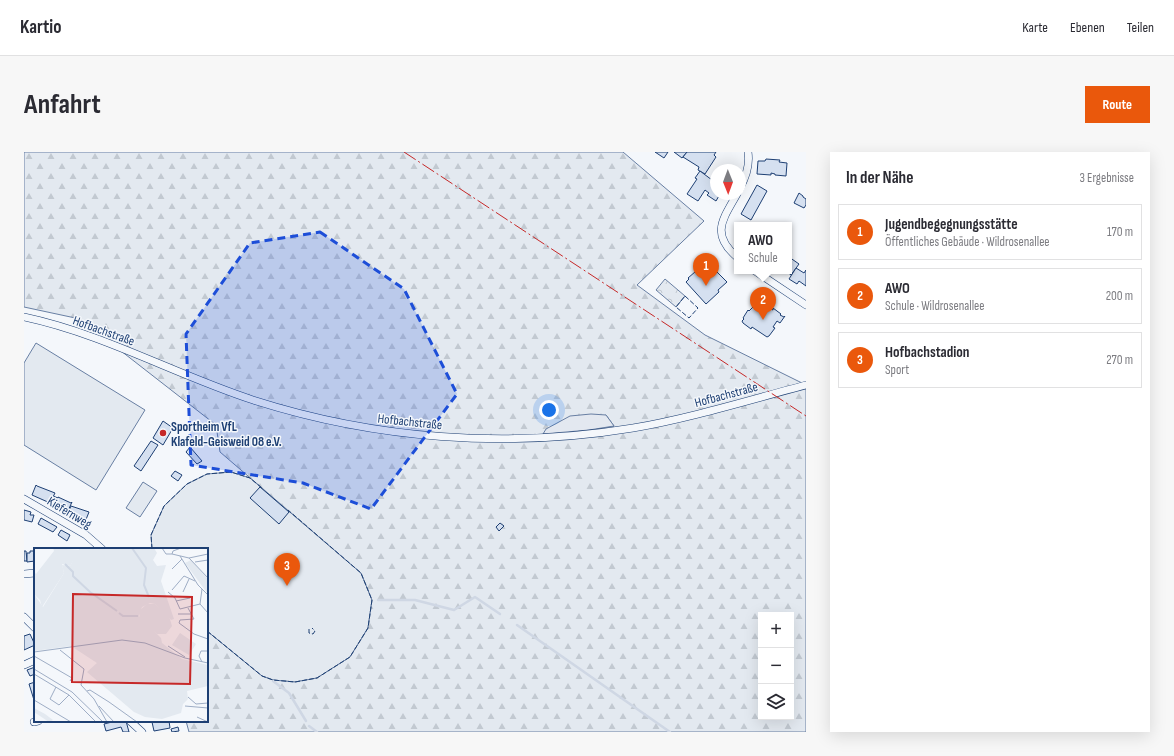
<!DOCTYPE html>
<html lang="de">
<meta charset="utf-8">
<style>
body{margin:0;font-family:"Sofia Sans Condensed",sans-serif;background:#f7f7f7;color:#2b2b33}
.controls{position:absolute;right:12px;bottom:12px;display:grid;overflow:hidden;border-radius:0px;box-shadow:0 4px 16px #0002}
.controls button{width:36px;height:36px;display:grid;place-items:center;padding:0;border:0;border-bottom:1px solid #e1e1e2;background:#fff;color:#2b2b33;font:20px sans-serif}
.compass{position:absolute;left:686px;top:12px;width:36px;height:36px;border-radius:50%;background:#fff;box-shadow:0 4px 16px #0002;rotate:179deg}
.you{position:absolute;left:525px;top:258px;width:14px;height:14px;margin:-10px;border:3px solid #fff;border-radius:50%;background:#1a73e8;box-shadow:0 0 0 6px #1a73e833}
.badge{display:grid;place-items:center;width:26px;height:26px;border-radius:50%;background:#ea580c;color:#fff;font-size:13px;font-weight:700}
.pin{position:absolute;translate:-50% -33px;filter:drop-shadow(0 1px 2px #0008)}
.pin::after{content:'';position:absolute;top:21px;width:14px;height:12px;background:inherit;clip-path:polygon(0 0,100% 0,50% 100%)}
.popup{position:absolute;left:710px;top:70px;width:58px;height:52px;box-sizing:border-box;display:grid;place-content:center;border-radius:0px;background:#fff;filter:drop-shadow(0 1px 3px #0005);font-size:13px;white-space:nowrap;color:#7c7c81}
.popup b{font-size:15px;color:#2b2b33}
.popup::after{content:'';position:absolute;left:50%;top:100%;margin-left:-8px;border:8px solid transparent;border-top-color:#fff}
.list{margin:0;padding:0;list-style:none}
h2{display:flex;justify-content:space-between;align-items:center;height:52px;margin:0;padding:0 16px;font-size:17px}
h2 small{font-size:13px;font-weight:400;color:#7c7c81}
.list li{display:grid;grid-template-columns:26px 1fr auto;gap:12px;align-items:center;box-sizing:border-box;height:56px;margin:0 8px 8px;padding:0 8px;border:1px solid #e1e1e2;border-radius:0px}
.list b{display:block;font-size:15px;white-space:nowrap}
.list p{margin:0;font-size:13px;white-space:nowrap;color:#7c7c81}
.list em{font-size:13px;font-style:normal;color:#7c7c81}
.icon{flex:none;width:22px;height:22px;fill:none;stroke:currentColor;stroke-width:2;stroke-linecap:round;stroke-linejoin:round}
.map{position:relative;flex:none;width:782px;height:580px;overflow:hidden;border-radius:0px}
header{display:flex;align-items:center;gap:24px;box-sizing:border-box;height:56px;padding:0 20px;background:#fff;border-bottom:1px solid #e1e1e2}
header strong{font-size:19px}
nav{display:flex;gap:22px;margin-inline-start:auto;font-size:14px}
.intro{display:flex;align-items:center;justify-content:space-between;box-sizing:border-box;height:96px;padding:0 24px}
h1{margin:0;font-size:28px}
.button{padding:10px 18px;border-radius:0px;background:#ea580c;color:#fff;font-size:14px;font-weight:700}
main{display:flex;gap:24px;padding:0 24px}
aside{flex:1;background:#fff;border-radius:0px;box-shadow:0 4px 16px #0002}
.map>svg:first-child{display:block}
.grass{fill:#e3e9f0;stroke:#687fa3}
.forest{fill:url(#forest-firs);stroke:#687fa3;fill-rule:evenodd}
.park{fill:url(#park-crowns);stroke:#687fa3}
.parking{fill:#e3e8f0;stroke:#687fa3}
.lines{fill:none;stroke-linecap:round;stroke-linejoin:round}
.stream{stroke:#cfd7e4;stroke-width:2.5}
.building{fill:#d5e0f0;stroke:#1d3f73}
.minor-casing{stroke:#1d3f73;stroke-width:8}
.minor{stroke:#f4f7fb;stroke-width:7}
.fence{stroke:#1d3f73;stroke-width:1;stroke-dasharray:5 2;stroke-linecap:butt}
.power{stroke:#c62828;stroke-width:1;stroke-dasharray:14 3 2 3;stroke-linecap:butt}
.marked{fill:#1d4ed8;fill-opacity:0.2;stroke:#1d4ed8;stroke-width:3;stroke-dasharray:8 5;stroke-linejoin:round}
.poi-dot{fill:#c62828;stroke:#f4f7fb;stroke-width:1.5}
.labels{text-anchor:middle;stroke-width:3;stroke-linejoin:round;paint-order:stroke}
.street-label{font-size:13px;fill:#1d3f73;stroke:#f4f7fb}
.poi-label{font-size:13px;font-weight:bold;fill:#1d3f73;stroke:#f4f7fb;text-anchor:start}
.inset-river{fill:none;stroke:#cfd7e4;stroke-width:2}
.inset-road{fill:none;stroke:#9eadc5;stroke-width:1}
.view{fill:#c62828;fill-opacity:0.15;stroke:#c62828;stroke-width:2}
.inset-edge{fill:none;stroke:#1d3f73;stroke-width:2}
</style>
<header>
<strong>Kartio</strong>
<nav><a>Karte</a><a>Ebenen</a><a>Teilen</a></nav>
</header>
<div class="intro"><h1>Anfahrt</h1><a class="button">Route</a></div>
<main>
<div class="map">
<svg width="782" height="580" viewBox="0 0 782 580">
<defs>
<pattern id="forest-firs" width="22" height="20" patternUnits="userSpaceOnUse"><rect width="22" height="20" fill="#e3e9f0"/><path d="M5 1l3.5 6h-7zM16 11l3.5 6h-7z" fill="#c2c9d1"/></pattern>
<pattern id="park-crowns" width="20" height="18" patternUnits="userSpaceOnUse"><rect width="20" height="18" fill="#e3e9f0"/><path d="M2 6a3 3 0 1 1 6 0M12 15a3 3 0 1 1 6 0" fill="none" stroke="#c2c9d1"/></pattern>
</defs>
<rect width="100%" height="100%" fill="#f4f7fb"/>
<g class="grass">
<polygon points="12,191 121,258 72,338 0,293 0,211"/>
<polygon points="207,320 226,326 337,421 348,448 344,476 326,505 293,526 271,530 249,528 238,524 183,479 183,397 128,397 127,383 140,354 163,332 183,322"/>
<polygon points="119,330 133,339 116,365 102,356"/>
</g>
<path class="forest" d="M 0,0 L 599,0 L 680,69 L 613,133 L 681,183 L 782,233 L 782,580 L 165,580 L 162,569 L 183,569 L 183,479 L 238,524 L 249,528 L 271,530 L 293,526 L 326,505 L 344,476 L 348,448 L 337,421 L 196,300 L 192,273 L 56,167 L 0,155 ZM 582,263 L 590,274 L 565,278 L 519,282 ZM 737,463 L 767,463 L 767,565 L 737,565 Z"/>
<polygon class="park" points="641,127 661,144 652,155 632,138"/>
<polygon class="parking" points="567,262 582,263 590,274 565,278 519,282 522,277 546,264"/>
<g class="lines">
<g class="stream">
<polyline points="354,448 391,448 430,458 451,445 476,462"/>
<polyline points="493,473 646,580"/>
<polyline points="249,529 265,541 282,569"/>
<polyline points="285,574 293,580"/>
</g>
</g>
<g class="building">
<polygon points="631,0 644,0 640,6"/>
<polygon points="650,0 663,0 658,6"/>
<polygon points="663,0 692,0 690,3 692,5 681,22 674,18 675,15 659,5"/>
<polygon points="742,7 756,8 755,10 763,11 762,24 751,23 751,22 747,21 747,23 733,22 734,9 741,9"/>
<polygon points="676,19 692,31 692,42 696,42 692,49 683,43 685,41 681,38 674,49 663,42 673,27 671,26"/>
<polygon points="733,33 743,39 727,68 717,62"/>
<polygon points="775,41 779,44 779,45 782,47 782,53 780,56 770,51"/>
<polygon points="765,105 775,112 767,123 762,119 765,119"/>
<polygon points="679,113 681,116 684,116 684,115 686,113 703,130 694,138 695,140 682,152 662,130 665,127 664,126"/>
<polygon points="772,116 780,121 782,118 782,134 775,129 773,132 765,127"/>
<polygon points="734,153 743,153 743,155 749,158 749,156 757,162 756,163 760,165 761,164 756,171 753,169 749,175 751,176 745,184 743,185 728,175 727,177 719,171 718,169 720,167 719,166 724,158 725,159 729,155 734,155"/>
<polygon points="139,269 149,276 139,293 129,286"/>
<polygon points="127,289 134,293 117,319 110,314"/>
<polygon points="166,295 178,309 173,312 162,300"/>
<polygon points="151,319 158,323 154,329 147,324"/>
<polygon points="12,333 13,334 31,341 26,351 8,343"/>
<polygon points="236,335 265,360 255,372 226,346"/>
<polygon points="29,344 34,346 34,345 47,351 48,350 43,361 25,353"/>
<polygon points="47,354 65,360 61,370 43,363"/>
<polygon points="0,358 7,360 6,363 10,363 8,370 0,368"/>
<polygon points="17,366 33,375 29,380 14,372"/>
<polygon points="476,371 480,374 475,379 472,375"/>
<polygon points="37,378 46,383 43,389 34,383"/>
<polygon points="0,399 2,399 3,409 0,409"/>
<polygon points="6,399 11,399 11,409 3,410 3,401 6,401"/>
<polygon points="6,482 11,493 0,498 0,484"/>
<polygon points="11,515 11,522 6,524 3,518"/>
<polygon points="11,530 11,548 10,548 5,532"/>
<polygon points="92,569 102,569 105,580 99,580 97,575 82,579 80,572"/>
<polygon points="133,569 145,569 146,576 130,579 128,570"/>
<polygon points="154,575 155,579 148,580 147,577"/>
</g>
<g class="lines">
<g class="minor-casing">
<g id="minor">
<path d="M 716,36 C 722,25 726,13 724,0"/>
<path d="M 713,42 C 699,67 686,82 713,105"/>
<polyline points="731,119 782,153"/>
<path d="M 0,165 C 80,182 152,223 229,248 C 351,287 482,297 609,276 C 667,266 725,248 782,233"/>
<polyline points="0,347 62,383 78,397"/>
<polyline points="0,422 11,421"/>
<polyline points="0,465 11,476"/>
<polyline points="0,513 11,508"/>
<polyline points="106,569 118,580"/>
<polyline points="10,570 14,569"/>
</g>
</g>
<use href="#minor" class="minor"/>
<g class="fence">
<polygon points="661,144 674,156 665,166 652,155"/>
<polyline points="128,397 127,383 140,354 163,332 183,322 207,320 226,326 238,336"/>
<polyline points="285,477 285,481 289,482 291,479 288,476"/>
<polyline points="183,479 238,524 249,528 271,530 293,526 326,505 344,476 348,448 337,421 264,358"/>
</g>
<polyline class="power" points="380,0 782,264"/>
</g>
<path class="marked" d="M 296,80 L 380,137 L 433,242 L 347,357 L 279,331 L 167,313 L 162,182 L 226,91 Z"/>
<circle class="poi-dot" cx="139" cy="281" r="4"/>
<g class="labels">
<g class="street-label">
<text transform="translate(80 178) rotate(20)" y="5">Hofbachstraße</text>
<text transform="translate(702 242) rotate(-15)" y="5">Hofbachstraße</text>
<text transform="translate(386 269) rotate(6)" y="5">Hofbachstraße</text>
<text transform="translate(46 360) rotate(31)" y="5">Kiefernweg</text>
</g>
<g class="poi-label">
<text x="147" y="279">Sportheim VfL<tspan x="147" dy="15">Klafeld-Geisweid 08 e.V.</tspan></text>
</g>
</g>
<g transform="translate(10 396)">
<rect width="174" height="174" fill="#f4f7fb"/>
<path d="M 19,0 L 46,2 L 36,18 L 28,16 L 30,25 L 8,59 L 6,52 L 0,46 L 0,23 L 2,26 L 20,3 ZM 113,56 L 121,56 L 135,68 L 138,78 L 132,86 L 123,86 L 106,72 L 105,63 ZM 146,85 L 162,96 L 155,107 L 138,97 ZM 0,160 L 11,166 L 19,172 L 15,174 L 0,164 Z" fill="#e3e9f0"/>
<path d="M 46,0 L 120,0 L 123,5 L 119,12 L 123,18 L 132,17 L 127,33 L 140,71 L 137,72 L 121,56 L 116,55 L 108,59 L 105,68 L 127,90 L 128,95 L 148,111 L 174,117 L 174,138 L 153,143 L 154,151 L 149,156 L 147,165 L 128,171 L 111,169 L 100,164 L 53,124 L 63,115 L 37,98 L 0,103 L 0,46 L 9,59 L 30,25 L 28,17 L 36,18 Z" fill="#e3e9f0"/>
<path d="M 157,12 L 174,31 L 174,46 L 151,15 Z" fill="#e3e9f0"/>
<path class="inset-river" d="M 98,0 L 112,20 L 110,37 L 115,49M 31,16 L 39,24 L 39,28 L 56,44 L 83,63M 85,65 L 89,68 L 104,68"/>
<path class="inset-road" d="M 128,0 L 132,6 L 138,6M 147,0 L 139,3 L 138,6 L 155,10 L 174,30M 146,8 L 164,37 L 174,47M 155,10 L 174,6M 161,14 L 174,12M 138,21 L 148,11M 168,41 L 166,56 L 174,65M 138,42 L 150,28 L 161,33M 134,44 L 141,50 L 146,61 L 166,56M 149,44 L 155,31M 142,53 L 156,50M 154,60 L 160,71 L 146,72 L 145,75 L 160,86 L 174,91M 144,66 L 157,66M 134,98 L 151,109M 26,102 L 50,121 L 47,137 L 60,151 L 73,174M 0,104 L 88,92 L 111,95 L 151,110 L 174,115M 0,108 L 38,130 L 36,133M 168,114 L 165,108 L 167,103 L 174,103M 0,121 L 38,144 L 69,174M 0,126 L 35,147 L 62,174M 22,139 L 16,151 L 25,157 L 35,147M 53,143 L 56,142 L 75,154 L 103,174M 154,149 L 162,156 L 174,155M 0,152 L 37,174M 65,158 L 80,174M 151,158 L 174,160M 163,169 L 174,174"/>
<path class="view" d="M 39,46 L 158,49 L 156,136 L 38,134 Z"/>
<rect width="174" height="174" class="inset-edge"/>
</g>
</svg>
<div class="controls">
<button>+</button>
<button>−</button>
<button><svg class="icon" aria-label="layers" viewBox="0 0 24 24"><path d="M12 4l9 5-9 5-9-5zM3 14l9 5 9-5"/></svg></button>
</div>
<svg class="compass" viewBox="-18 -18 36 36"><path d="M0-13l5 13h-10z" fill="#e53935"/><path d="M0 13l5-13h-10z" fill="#7c7c81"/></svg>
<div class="you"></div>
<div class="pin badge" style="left:682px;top:134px">1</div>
<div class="pin badge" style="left:739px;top:168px">2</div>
<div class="popup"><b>AWO</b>Schule</div>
<div class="pin badge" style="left:263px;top:434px">3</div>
</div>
<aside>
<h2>In der Nähe<small>3 Ergebnisse</small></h2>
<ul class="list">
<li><span class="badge">1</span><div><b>Jugendbegegnungsstätte</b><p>Öffentliches Gebäude · Wildrosenallee</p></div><em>170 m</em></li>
<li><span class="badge">2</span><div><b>AWO</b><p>Schule · Wildrosenallee</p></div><em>200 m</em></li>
<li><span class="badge">3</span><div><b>Hofbachstadion</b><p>Sport</p></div><em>270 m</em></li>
</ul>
</aside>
</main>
